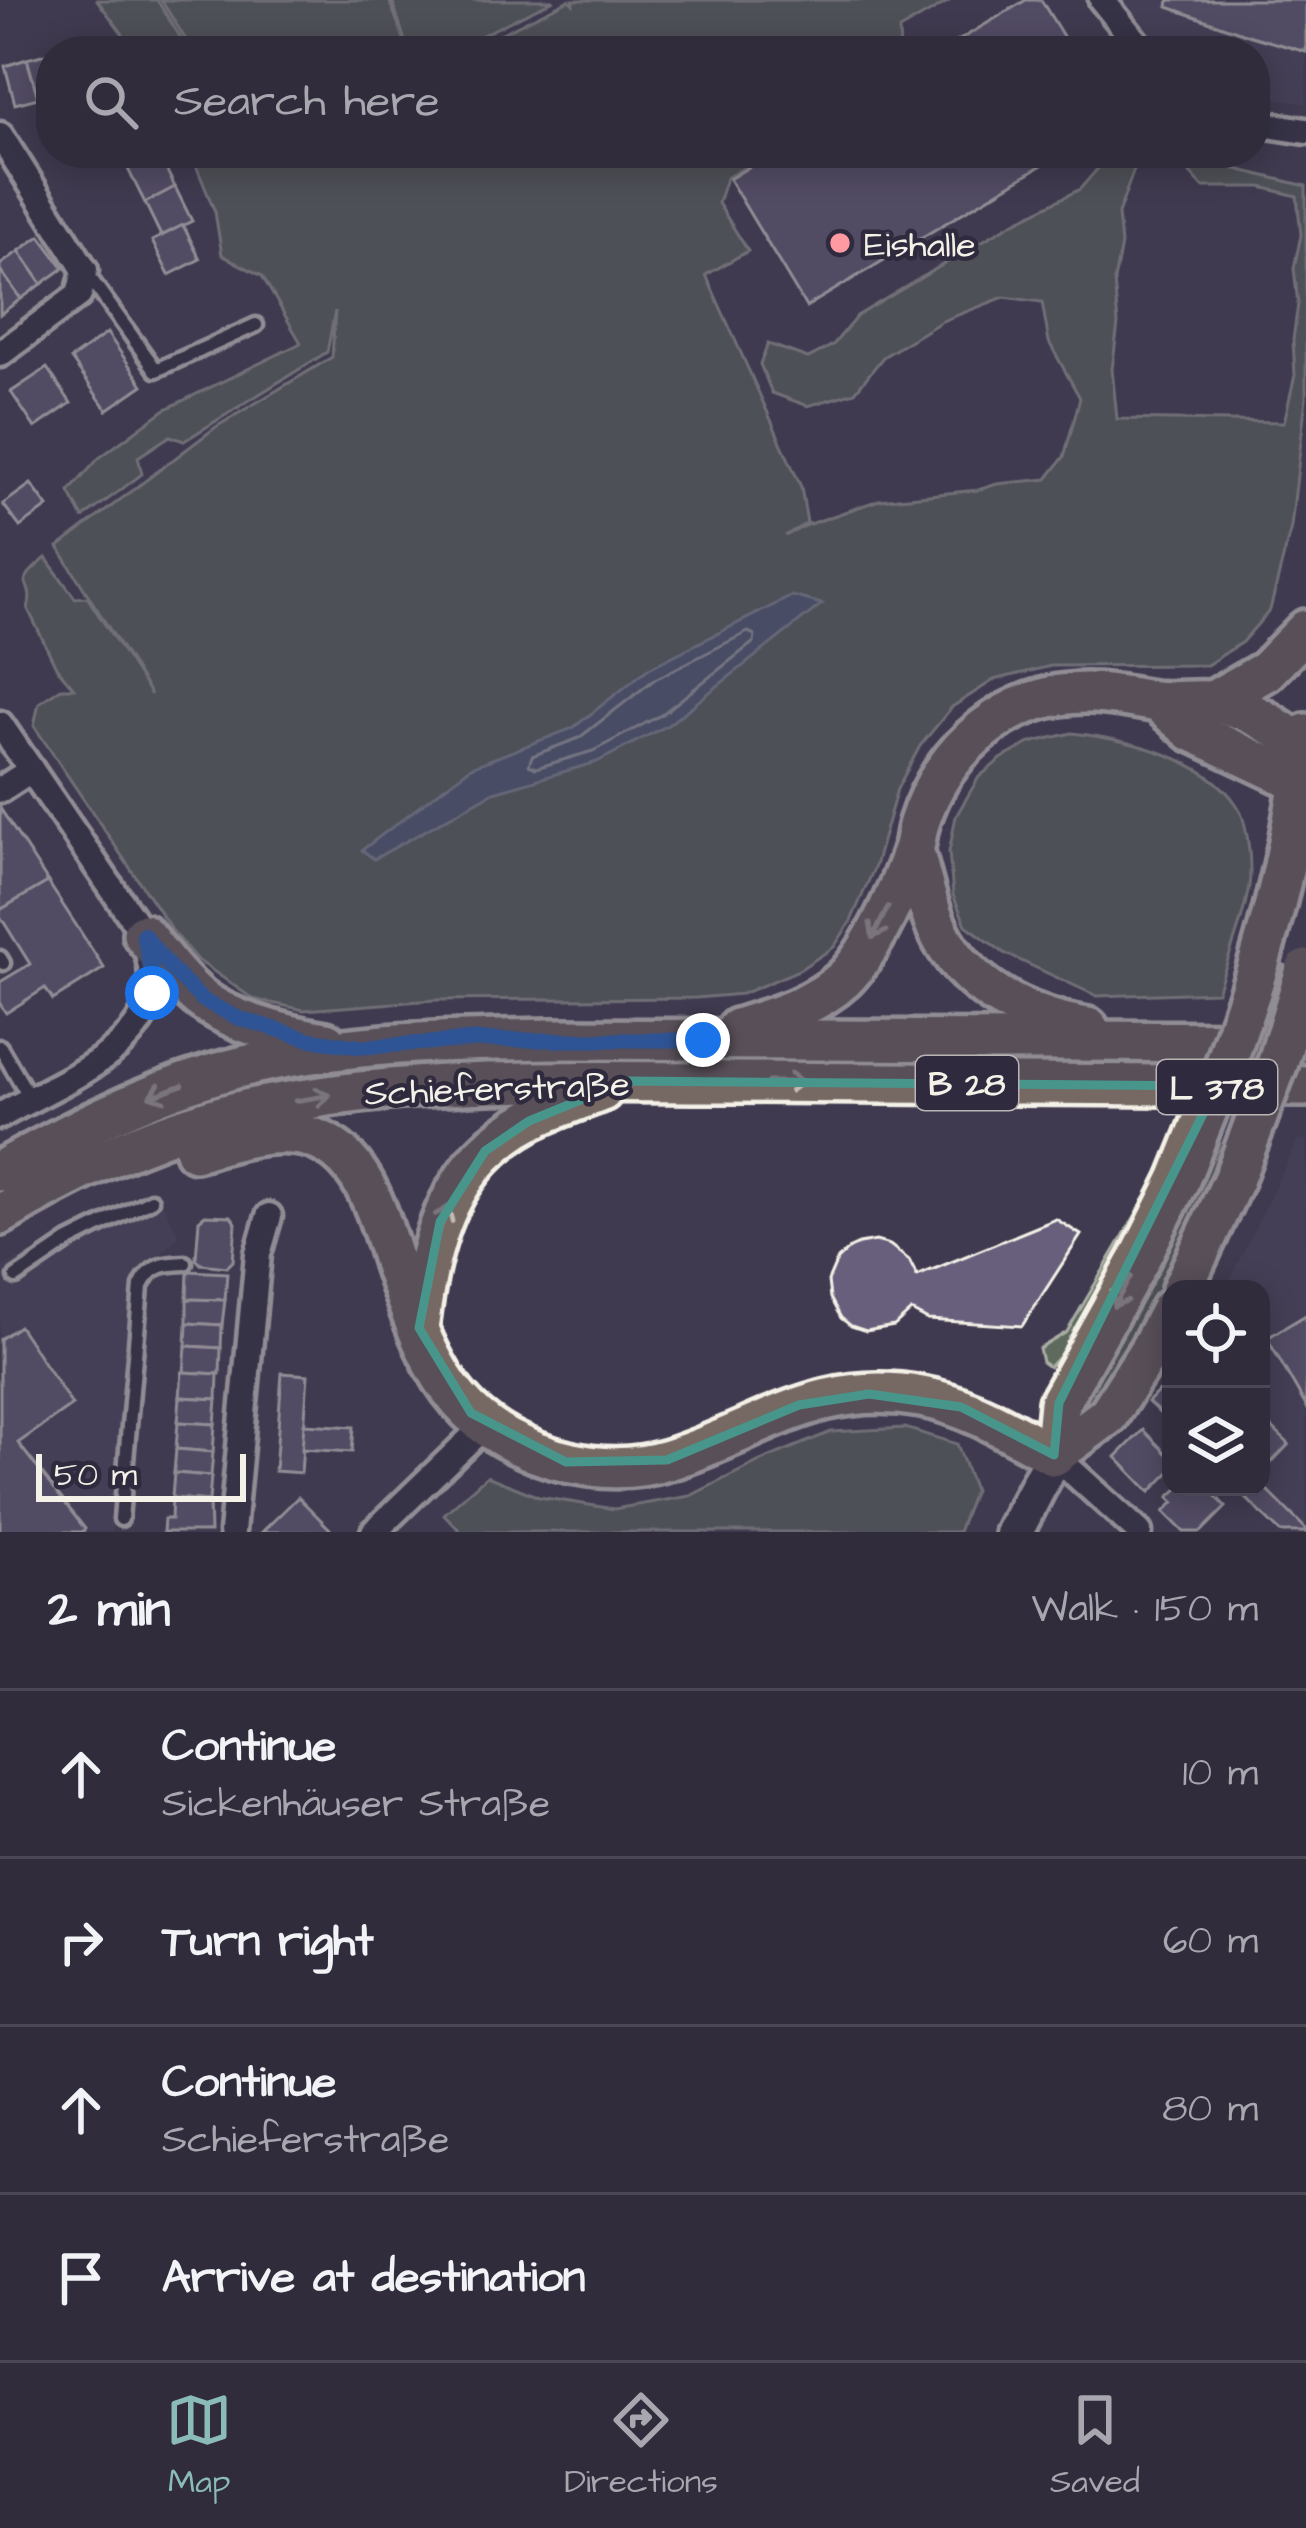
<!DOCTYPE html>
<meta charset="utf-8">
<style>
body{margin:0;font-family:"Architects Daughter",sans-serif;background:#3c3847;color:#f1f3f6}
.controls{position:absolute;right:36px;bottom:36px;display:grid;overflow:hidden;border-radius:24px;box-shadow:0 6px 30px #0003}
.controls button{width:108px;height:108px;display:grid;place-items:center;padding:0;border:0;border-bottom:3px solid #4b4856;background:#302c3c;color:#f1f3f6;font:60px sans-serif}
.scale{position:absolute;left:36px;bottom:30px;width:210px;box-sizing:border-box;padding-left:12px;border:6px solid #f4f1e8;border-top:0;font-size:33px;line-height:42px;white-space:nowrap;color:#f4f1e8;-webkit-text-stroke:9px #2f2a3d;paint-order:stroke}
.stop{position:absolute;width:36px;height:36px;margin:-27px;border:9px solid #1a73e8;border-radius:50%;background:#fff}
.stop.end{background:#1a73e8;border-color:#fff;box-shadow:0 3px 12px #0008}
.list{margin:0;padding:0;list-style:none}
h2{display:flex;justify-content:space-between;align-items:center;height:156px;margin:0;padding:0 48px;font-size:51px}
h2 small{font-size:39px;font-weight:400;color:#a8a7af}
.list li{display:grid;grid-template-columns:78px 1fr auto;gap:36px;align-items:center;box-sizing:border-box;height:168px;padding:0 48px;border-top:3px solid #4b4856}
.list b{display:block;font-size:45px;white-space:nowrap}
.list p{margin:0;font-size:39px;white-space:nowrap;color:#a8a7af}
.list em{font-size:39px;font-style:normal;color:#a8a7af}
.icon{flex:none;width:66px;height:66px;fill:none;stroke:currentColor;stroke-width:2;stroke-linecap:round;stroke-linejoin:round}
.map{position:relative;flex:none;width:1306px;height:1532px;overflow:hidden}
.search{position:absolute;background:#302c3c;box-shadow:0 6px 30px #0003;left:36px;right:36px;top:36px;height:132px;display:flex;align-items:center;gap:30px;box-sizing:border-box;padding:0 42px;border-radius:48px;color:#a8a7af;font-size:45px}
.sheet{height:828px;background:#302c3c}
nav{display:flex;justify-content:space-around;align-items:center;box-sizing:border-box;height:168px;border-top:3px solid #4b4856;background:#302c3c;font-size:33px;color:#a8a7af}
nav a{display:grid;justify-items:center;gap:6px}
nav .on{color:#8bbbb9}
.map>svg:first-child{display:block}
.built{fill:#4c455d}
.green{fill:#5f6a5f;stroke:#aaaea4;stroke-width:3}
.water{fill:#52637c;stroke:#939ca7;stroke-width:3}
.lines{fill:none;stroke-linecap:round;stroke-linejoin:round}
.shore{stroke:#b3b8bd;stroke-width:3}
.building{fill:#685e7c;stroke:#f4f1e8;stroke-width:3}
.lane-casing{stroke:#f4f1e8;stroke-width:21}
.street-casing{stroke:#f4f1e8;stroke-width:33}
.secondary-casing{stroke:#f4f1e8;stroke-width:45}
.primary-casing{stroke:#f4f1e8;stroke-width:48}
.lane{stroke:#2f2a3d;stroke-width:12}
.street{stroke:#2f2a3d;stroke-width:24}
.secondary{stroke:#2f2a3d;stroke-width:36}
.primary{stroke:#766964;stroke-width:39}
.primary-bridge-casing{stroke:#f4f1e8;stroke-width:48;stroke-linecap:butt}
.primary-bridge{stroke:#766964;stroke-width:39}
.oneway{stroke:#c2bbb3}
.route{stroke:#1a73e8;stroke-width:15}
.marked{fill:none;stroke:#48958c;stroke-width:9;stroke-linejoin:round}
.poi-dot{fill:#ff9aa2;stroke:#2f2a3d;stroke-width:4.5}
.labels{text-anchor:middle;stroke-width:9;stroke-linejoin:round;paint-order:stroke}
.shield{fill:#2f2a3d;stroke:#b9b5b5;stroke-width:3}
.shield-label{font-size:33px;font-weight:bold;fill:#f4f1e8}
.poi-label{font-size:36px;fill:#f4f1e8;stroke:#2f2a3d;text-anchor:start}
.street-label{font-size:36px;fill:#f4f1e8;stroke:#2f2a3d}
</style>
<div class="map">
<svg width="1306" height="1532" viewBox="0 0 1306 1532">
<rect width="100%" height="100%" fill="#403a50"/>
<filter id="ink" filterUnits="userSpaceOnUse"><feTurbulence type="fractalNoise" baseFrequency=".00833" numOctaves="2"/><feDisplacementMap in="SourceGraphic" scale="24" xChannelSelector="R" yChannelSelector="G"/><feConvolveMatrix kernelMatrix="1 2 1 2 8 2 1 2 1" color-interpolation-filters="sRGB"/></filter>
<g filter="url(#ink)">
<g class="built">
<polygon points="1123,0 1306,0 1306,104 1255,95 1255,51 1169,51 1149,34"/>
<polygon points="1306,1139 1306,1532 1278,1532 1233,1487 1261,1487 1261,1289 1225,1289 1298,1140"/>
<polygon points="156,1193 180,1236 131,1280 112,1532 0,1532 0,1268"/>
</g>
<g class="green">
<polygon points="97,0 157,0 189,51 136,51"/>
<polygon points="161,0 389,0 406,44 392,0 554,0 449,51 193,51"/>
<polygon points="569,0 573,4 573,0 951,0 899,30 900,51 501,51 494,37"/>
<path d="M 191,153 L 770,153 L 726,178 L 718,203 L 748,251 L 706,275 L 801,487 L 807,523 L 785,536 L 807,525 L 879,500 L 978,490 L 997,484 L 1047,479 L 1064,457 L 1080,398 L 1049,342 L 1042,302 L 1004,297 L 942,321 L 883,357 L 855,392 L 808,406 L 772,393 L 760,364 L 768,344 L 808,358 L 833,345 L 857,316 L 1011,224 L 1080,189 L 1099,167 L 1120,155 L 1136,164 L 1118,214 L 1121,245 L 1114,281 L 1118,324 L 1112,369 L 1117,419 L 1284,422 L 1295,375 L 1293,340 L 1298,304 L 1294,268 L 1301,235 L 1297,196 L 1261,187 L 1203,187 L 1190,173 L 1195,159 L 1306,186 L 1306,398 L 1291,527 L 1270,610 L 1242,642 L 1207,665 L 1051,666 L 994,680 L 952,707 L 920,746 L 897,789 L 875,866 L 851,921 L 834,947 L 799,970 L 742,994 L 696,998 L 434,1000 L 304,1010 L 253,999 L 196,959 L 174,933 L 34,726 L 39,703 L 61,688 L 74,688 L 56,667 L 28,609 C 37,578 8,589 46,558 L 75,598 L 87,597 L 151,695 L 58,547 L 216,427 L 332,357 L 335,311 L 327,352 L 184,441 L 170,436 L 138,457 L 142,474 L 83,518 L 69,492 L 99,458 L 164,410 L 301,343 L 262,276 L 222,255 L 215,212 Z"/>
<path d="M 1072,733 C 1125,739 1206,757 1237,805 C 1248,822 1252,865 1249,886 C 1243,921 1228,958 1217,992 L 1097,996 L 1004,953 L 966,925 L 953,895 L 949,852 L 956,816 L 979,777 L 1001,759 L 1030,743 Z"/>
<path d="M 1219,1126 L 1223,1128 C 1216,1152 1213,1177 1205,1200 C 1178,1270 1141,1335 1101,1397 L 1084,1387 Z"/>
<polygon points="1146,1197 1149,1198 1070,1344 1049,1367 1042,1362 1039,1349 1067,1332"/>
<polygon points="905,1428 957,1444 974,1490 958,1532 461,1532 444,1514 487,1476 539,1497 614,1509 690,1496 760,1461 831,1432"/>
</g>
<polygon class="water" points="792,596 822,604 668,725 597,762 494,792 374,859 362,850 471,767 573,728 649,668"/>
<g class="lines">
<polygon class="shore" points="748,632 755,635 754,642 661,715 593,751 536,768 529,765 532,756 579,738 655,679"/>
</g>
<g class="building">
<polygon points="1026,0 1041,0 1072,51 941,51"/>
<polygon points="1169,0 1306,0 1306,52 1251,36 1168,7"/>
<polygon points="49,53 51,94 38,98 27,59"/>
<polygon points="27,59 38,98 15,104 5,66"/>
<polygon points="158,153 175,187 145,203 128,169"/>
<polygon points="772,153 1062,153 806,307 729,179"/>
<polygon points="175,187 192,221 161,236 145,203"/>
<polygon points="183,225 200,259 169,275 152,241"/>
<polygon points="40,236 64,268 42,284 19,251"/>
<polygon points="19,251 42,284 21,299 0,270 0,265"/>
<polygon points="0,270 21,299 0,314"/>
<polygon points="107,333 143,385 107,410 71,359"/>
<polygon points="47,368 71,403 35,428 11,392"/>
<polygon points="31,484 48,507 20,527 3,504"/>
<polygon points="0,808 48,882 0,910"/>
<polygon points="48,882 104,968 53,1000 45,988 6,1013 0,1004 0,982 30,964 0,916 0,910"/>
<polygon points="205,1215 231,1216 236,1223 233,1261 227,1267 201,1264 196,1259 199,1220"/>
<polygon points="1056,1219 1081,1235 1022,1326 928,1320 911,1311 894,1326 866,1331 851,1326 841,1318 830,1298 828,1281 837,1260 850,1248 859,1244 876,1241 890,1245 909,1260 917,1276"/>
<polygon points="188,1271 227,1273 225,1300 187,1299"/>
<polygon points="187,1299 225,1300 222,1325 187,1323"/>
<polygon points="1306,1315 1306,1406 1267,1338"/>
<polygon points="187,1323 222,1325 221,1348 186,1346"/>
<polygon points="19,1326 72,1405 18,1443 85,1529 82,1532 0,1532 0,1339"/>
<polygon points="186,1346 221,1348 220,1374 184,1372"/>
<polygon points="182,1372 218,1374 217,1399 180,1397"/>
<polygon points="282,1373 308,1375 301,1473 275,1471"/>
<polygon points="1171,1378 1171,1424 1148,1402"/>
<polygon points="180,1397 217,1399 215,1424 178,1422"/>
<polygon points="1261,1417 1289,1444 1267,1467 1261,1462"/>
<polygon points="178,1422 215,1424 213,1452 176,1449"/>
<polygon points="304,1424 354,1427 352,1452 302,1449"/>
<polygon points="1143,1430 1171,1458 1171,1471 1150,1492 1116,1457"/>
<polygon points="176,1449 213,1452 211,1476 174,1473"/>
<polygon points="174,1473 211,1476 209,1501 172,1498"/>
<polygon points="1261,1484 1306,1529 1306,1532 1280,1532 1235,1487 1261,1487"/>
<polygon points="1180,1487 1207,1487 1226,1507 1201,1532 1184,1532 1164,1512 1174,1502 1169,1497"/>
<polygon points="298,1497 330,1529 327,1532 262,1532"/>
<polygon points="172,1498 209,1501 210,1532 163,1532 164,1519 171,1519"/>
</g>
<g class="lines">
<g class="lane-casing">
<g id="lane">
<polyline points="85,271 156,370 256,325"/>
<polyline points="0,958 3,963"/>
<polyline points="0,1047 30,1098"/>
<polyline points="16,1277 69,1241 151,1200"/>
<path d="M 121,1519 L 141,1286 C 151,1265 163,1264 185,1263"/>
</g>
</g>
<g class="street-casing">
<g id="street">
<polyline points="1102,0 1143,51"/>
<polyline points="1255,123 1306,131"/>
<polyline points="0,135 85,270 79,295 0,354"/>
<path d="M 0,724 L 143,934 C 147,951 154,970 152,989 C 143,1055 50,1086 0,1116"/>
<polyline points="0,790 31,770"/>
<polyline points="1054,1455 1139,1532"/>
<polyline points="232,1532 258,1254 269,1216"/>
<polyline points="374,1532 485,1425"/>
</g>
</g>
<g class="secondary-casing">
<polyline id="secondary" points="1014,1532 1054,1455"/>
</g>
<g class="primary-casing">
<g id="primary">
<polyline points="1213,701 1266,671 1306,630"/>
<polyline points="1158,702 1192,731 1306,785"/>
<path d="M 913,850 C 921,876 926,905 938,930 C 965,988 1027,1019 1088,1028"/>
<path d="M 143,934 C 159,954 174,975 193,992 C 223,1021 286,1036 326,1042"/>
<path d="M 1250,992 C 1277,908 1296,822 1306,734"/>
<path d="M 737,1029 C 773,1018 815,1006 844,979 C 873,950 900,889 913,850 C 916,841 916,832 919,823 C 942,749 1009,691 1089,693 C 1111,693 1132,698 1153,701 C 1171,703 1190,700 1208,701 C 1244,704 1278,727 1306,749"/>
<path d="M 195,1151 C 226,1142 260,1131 293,1134 C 363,1140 378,1216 396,1270 C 407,1301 418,1334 434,1363 C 453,1399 481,1427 517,1444 C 564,1467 618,1475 668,1460 C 759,1432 818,1378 921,1397 C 969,1405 1012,1433 1054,1455"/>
<path d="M 0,1171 C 68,1133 136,1098 211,1075 C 321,1042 437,1041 551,1039 L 1306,1042"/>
<path d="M 0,1215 C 67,1174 140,1140 215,1118 C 247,1108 281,1103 314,1098 C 452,1077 592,1082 732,1082 C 923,1082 1115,1086 1306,1086"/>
<polyline points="1182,1289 1234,1178"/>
<path d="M 419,1322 C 429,1238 451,1161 532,1119 C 554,1108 578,1100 602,1091"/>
<polyline points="1054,1455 1059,1403 1139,1260 1179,1180"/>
<polyline points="1054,1455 1108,1415 1150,1349 1171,1309"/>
</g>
</g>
<use href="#lane" class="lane"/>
<use href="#street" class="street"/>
<use href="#secondary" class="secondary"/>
<use href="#primary" class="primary"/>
<g class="primary-bridge-casing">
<g id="primary-bridge">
<polyline points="1234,1178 1278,1062 1306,970"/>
<polyline points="1179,1180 1226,1063 1250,992"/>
</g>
</g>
<use href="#primary-bridge" class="primary-bridge"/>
</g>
<defs><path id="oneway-shaft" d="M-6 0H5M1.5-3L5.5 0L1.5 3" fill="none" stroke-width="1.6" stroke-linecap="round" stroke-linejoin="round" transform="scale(3)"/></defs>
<g class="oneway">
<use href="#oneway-shaft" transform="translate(880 923) rotate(117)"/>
<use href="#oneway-shaft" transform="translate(786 1082)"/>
<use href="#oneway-shaft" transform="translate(166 1091) rotate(160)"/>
<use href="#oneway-shaft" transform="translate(313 1098) rotate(-9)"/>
<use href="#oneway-shaft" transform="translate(442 1222) rotate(-67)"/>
<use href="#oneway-shaft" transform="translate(1122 1292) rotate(119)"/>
</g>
</g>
<g class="lines" filter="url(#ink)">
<polyline class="route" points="152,993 152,974 143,934 171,969 202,1000 238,1018 309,1039 361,1047 476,1040 703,1040"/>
</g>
<path d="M0 0H1306V1532H0ZM 627,1081 L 1217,1086 L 1059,1403 L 1054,1455 L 961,1407 L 869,1394 L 799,1405 L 667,1460 L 566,1462 L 471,1413 L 419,1328 L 440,1222 L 485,1151 L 529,1121 Z" fill="#403a50" fill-opacity=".55" fill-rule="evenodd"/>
<path class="marked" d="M 627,1081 L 1217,1086 L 1059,1403 L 1054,1455 L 961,1407 L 869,1394 L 799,1405 L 667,1460 L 566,1462 L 471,1413 L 419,1328 L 440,1222 L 485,1151 L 529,1121 Z"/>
<circle class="poi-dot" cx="840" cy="243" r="12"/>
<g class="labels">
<g class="shield">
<rect x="916" y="1056" width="102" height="54" rx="9"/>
<rect x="1157" y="1060" width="120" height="54" rx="9"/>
</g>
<g class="shield-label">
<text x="967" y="1095">B 28</text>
<text x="1217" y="1099">L 378</text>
</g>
<g class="poi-label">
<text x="864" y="256">Eishalle</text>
</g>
<g class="street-label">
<text transform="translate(497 1087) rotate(-2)" y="13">Schieferstraße</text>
</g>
</g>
</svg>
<div class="controls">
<button><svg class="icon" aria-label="locate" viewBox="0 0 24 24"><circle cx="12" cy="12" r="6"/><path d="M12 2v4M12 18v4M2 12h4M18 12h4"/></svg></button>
<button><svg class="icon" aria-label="layers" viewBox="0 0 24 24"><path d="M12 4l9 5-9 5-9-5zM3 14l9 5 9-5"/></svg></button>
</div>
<div class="scale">50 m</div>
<div class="stop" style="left:152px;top:993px"></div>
<div class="stop end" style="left:703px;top:1040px"></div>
<div class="search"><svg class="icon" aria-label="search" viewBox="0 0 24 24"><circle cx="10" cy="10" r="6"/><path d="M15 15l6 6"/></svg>Search here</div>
</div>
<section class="sheet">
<h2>2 min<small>Walk · 150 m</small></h2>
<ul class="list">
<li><svg class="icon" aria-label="ahead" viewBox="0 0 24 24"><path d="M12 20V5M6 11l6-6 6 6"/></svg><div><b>Continue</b><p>Sickenhäuser Straße</p></div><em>10 m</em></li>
<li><svg class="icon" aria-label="right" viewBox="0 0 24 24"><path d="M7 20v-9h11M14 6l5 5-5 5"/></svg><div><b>Turn right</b></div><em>60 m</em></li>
<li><svg class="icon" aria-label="ahead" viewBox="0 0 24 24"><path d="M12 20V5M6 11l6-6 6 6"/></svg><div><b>Continue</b><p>Schieferstraße</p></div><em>80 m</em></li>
<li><svg class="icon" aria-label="arrive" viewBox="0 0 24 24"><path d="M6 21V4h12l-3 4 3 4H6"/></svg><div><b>Arrive at destination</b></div></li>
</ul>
</section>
<nav>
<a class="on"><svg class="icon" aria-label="map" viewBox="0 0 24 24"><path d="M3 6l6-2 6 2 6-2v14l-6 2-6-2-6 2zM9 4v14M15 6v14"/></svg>Map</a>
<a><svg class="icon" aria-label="directions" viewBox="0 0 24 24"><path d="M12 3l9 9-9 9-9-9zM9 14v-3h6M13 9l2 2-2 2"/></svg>Directions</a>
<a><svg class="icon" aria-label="saved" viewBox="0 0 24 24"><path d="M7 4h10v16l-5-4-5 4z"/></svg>Saved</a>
</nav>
